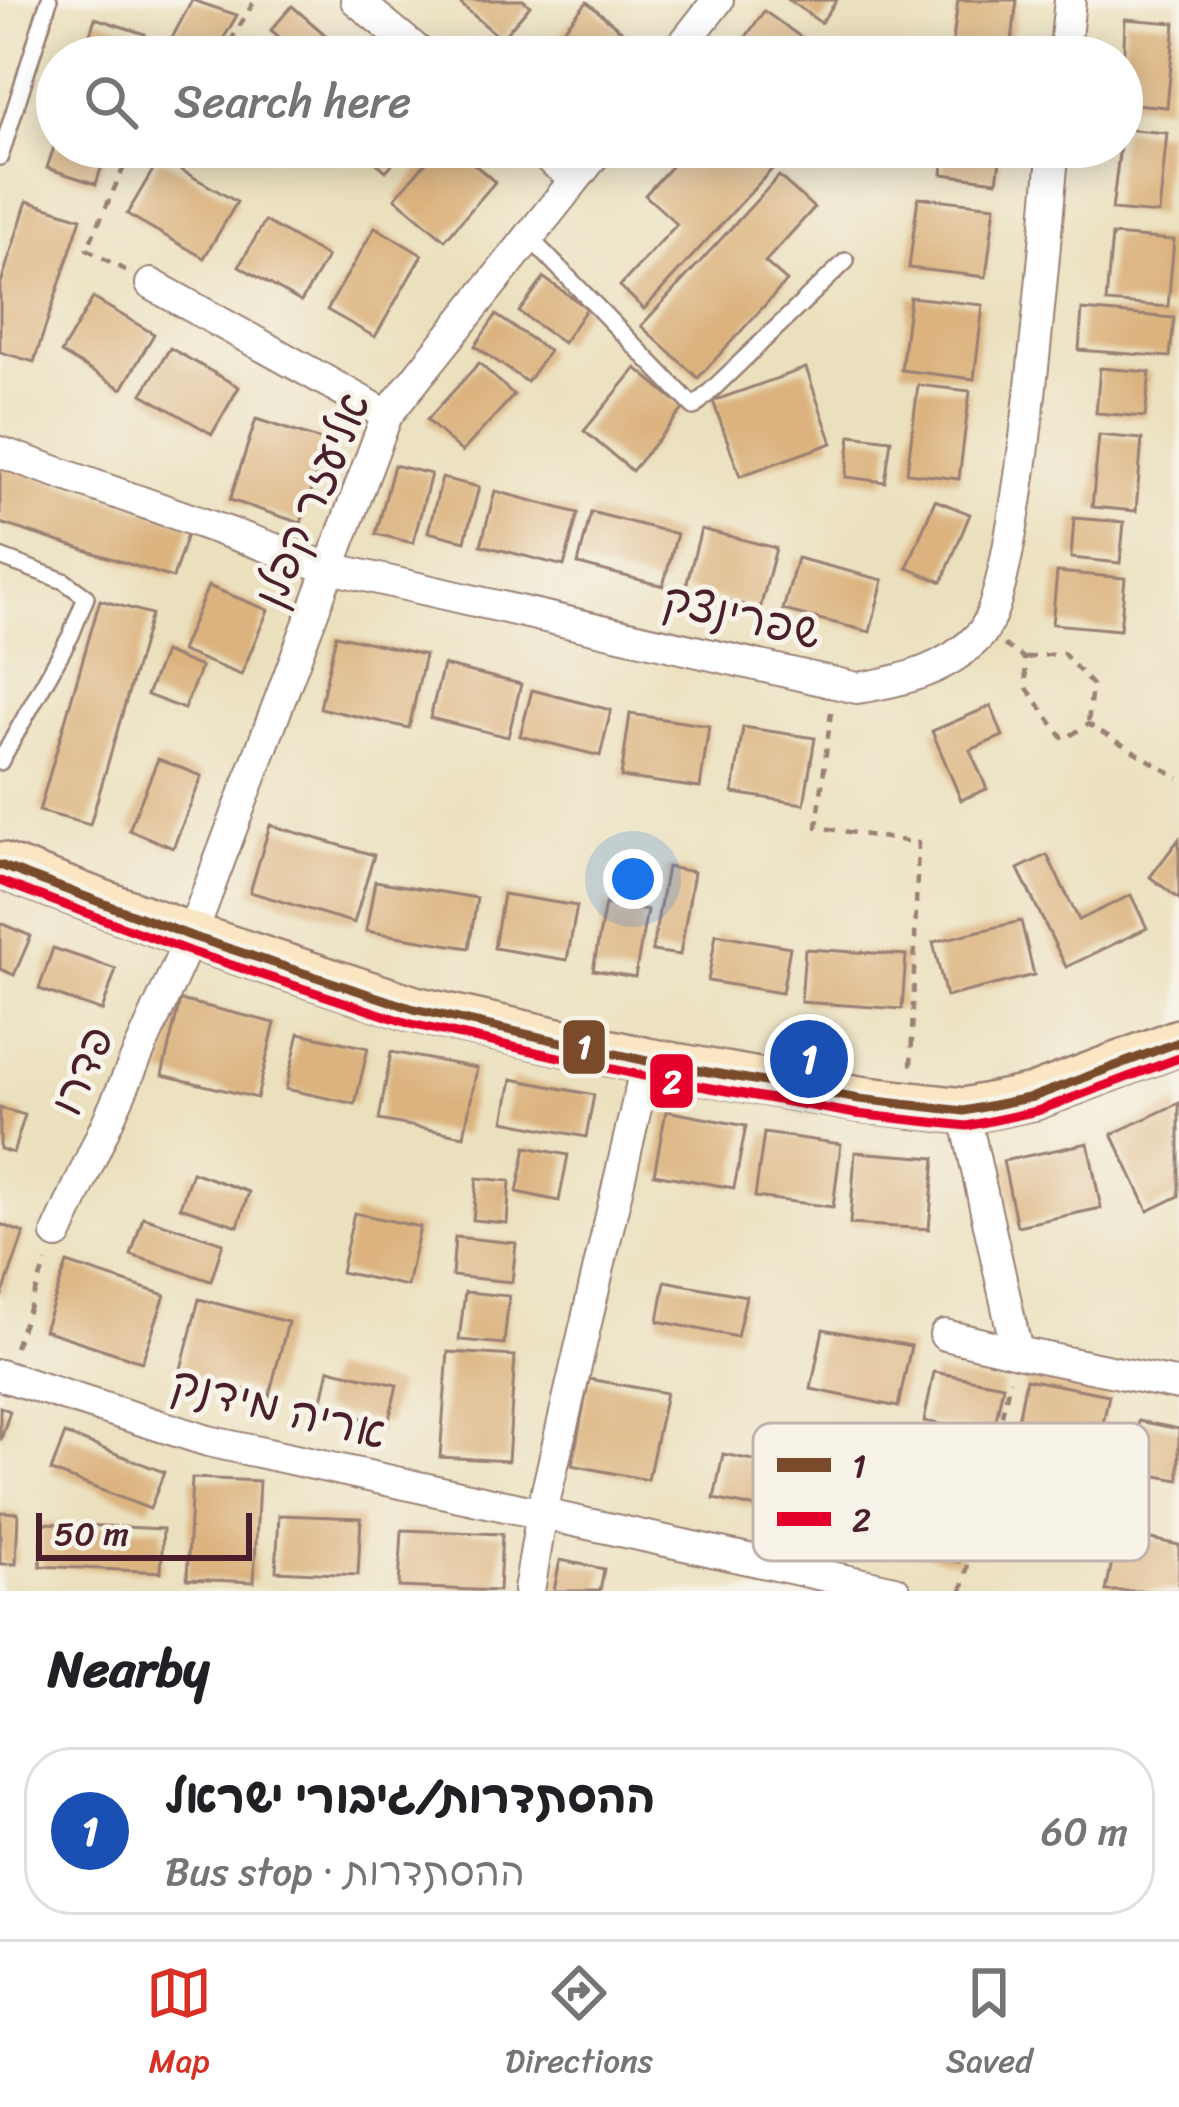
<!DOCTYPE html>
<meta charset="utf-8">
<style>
body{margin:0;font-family:Sriracha,"Playpen Sans Hebrew",sans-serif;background:#f6f6f6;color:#202124}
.scale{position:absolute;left:36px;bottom:30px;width:216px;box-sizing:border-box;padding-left:12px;border:6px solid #4a1f2b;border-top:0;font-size:33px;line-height:42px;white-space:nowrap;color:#4a1f2b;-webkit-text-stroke:9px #f7f3e8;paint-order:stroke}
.you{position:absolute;left:633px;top:879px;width:42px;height:42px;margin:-30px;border:9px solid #fff;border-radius:50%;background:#1a73e8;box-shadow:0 0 0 18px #1a73e833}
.badge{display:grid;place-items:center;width:78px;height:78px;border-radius:50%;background:#d93025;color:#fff;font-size:39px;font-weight:700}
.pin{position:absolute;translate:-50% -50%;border:6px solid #fff;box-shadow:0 3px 12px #0006}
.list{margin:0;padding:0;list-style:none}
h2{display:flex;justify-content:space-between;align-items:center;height:156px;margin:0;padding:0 48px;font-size:51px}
h2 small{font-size:39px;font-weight:400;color:#757577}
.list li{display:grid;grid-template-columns:78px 1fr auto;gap:36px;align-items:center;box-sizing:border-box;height:168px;margin:0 24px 24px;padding:0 24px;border:3px solid #e0e0e0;border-radius:48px}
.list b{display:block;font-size:45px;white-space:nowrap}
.list p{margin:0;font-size:39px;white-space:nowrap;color:#757577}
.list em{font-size:39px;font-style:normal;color:#757577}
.icon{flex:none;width:66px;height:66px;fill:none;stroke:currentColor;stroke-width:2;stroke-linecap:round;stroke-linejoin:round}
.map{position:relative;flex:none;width:1179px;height:1591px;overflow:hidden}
.search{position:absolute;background:#fff;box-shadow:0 6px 30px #0003;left:36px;right:36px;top:36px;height:132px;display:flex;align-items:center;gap:30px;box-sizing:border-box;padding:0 42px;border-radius:66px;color:#757577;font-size:45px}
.sheet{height:348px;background:#fff}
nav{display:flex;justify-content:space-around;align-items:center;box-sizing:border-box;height:168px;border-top:3px solid #e0e0e0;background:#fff;font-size:33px;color:#757577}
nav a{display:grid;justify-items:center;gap:6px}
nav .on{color:#d93025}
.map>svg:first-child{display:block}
.building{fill:#dcb37f}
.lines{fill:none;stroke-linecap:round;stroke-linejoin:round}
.lane-casing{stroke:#9a8074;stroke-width:20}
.street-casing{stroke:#9a8074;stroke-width:34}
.secondary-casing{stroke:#9a8074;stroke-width:50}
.path{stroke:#9a8074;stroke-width:4.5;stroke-dasharray:9 9;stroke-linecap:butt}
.lane{stroke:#fff;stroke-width:15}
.street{stroke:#fff;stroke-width:30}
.secondary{stroke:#fbe6c3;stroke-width:45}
.bus-1-casing{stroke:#f7f3e8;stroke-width:18}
.bus-2-casing{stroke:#f7f3e8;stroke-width:18}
.bus-1{stroke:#7a4b2a;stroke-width:9}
.bus-2{stroke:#e4002b;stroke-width:9}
.labels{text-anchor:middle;stroke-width:10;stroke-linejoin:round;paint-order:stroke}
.street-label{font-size:45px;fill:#4a1f2b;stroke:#f7f3e8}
.key{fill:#f7f3e8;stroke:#c3b3af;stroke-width:3}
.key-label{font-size:33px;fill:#4a1f2b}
.line-badge{stroke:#f7f3e8;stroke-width:4.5}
.badge-label{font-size:33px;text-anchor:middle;font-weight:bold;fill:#fff}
</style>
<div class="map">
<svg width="1179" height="1591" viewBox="0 0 1179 1591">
<rect width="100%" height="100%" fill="#f7f3e8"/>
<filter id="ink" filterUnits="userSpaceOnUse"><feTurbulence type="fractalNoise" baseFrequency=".00833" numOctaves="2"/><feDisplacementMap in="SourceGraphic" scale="24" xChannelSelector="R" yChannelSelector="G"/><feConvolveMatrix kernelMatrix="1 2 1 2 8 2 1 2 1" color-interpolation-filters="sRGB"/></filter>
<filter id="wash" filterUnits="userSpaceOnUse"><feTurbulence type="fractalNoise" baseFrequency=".004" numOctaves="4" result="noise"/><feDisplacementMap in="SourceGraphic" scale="48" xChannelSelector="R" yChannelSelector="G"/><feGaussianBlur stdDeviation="2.7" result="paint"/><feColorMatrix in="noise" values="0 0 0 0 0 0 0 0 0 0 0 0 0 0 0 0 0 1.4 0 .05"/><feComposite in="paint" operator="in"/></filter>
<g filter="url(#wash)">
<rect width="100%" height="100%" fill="#ebe0be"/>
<g id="blocks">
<g class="building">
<polygon points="192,0 237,15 213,57 162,57"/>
<polygon points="456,0 523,0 530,6 501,39"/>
<polygon points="789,0 837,0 821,23"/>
<polygon points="958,0 1017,0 1010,57 951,57"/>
<polygon points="587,2 637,44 626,57 540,57"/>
<polygon points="292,6 351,57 302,57 271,30"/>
<polygon points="764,11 829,57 732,57"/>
<polygon points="95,18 145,34 137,57 83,57"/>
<polygon points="1125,19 1175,23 1167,107 1122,103"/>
<polygon points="1122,129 1167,133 1159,214 1112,210"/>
<polygon points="54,147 108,147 96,184 47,168"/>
<polygon points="358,147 407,147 386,171"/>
<polygon points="439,147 454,147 495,182 445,240 395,198"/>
<polygon points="689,147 750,147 773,168 644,309 620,286 677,224 645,195"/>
<polygon points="945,147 1002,147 997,181 942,174"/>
<polygon points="160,158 237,202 204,258 127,214"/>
<polygon points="779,176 814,208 765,262 787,281 698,378 641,326"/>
<polygon points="918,197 995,206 986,277 909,268"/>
<polygon points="27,201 81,218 34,362 0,352 0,286"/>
<polygon points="265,221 327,257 301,302 239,266"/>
<polygon points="375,227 422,255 375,337 327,310"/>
<polygon points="1112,235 1174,240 1168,307 1106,302"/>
<polygon points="544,278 587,308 563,343 519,312"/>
<polygon points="910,297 983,305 974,379 901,370"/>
<polygon points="93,298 154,334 122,389 61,353"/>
<polygon points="1082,310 1174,318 1170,357 1079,350"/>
<polygon points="496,315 549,351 527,382 475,346"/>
<polygon points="170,348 239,387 212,434 142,394"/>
<polygon points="479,363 514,395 462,452 427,420"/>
<polygon points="636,368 684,408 632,471 584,431"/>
<polygon points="806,368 832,443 740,476 713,401"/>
<polygon points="1100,368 1150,372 1145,417 1096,413"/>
<polygon points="918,385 970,391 959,479 907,473"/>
<polygon points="256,419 327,442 301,523 230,500"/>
<polygon points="851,435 891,440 885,482 846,477"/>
<polygon points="1099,435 1142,439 1136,511 1092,507"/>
<polygon points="0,464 190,525 173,578 0,523"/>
<polygon points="394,465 431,474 413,543 376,534"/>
<polygon points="442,478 479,487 465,541 428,532"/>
<polygon points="495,491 578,513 564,566 481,545"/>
<polygon points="935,500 970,514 942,582 907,568"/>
<polygon points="591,512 677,534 663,586 578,564"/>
<polygon points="1074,518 1124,522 1120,563 1071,558"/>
<polygon points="701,529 776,548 760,609 685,590"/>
<polygon points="797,558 883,580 870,632 783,610"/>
<polygon points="1057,572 1125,578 1120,630 1052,624"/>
<polygon points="208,586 268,610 241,675 181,651"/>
<polygon points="100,600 151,614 90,825 39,811"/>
<polygon points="336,635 425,655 409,728 320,708"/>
<polygon points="164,652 201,667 184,709 147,695"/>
<polygon points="443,665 521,684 508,737 430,718"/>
<polygon points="532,690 611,710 600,756 520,736"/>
<polygon points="991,706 1003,736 970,750 987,789 961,800 932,731"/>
<polygon points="630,714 709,726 700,788 621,777"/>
<polygon points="743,727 815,738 804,804 733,793"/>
<polygon points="158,759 202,776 173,848 129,830"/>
<polygon points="270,825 374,855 354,923 250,892"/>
<polygon points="1179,839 1179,899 1150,877"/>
<polygon points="1047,855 1079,920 1131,895 1147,928 1066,967 1018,869"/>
<polygon points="667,867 694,872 680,955 652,951"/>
<polygon points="375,881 477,898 469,948 366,931"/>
<polygon points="503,894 577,906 567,960 494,948"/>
<polygon points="605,904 647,910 635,977 593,970"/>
<polygon points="1021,921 1034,975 946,997 933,942"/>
<polygon points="0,923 31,936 14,975 0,969"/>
<polygon points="716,934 790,947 782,993 708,981"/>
<polygon points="53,948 116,969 102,1011 39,989"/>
<polygon points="805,949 906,955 902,1009 801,1002"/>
<polygon points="180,1000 275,1023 257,1098 162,1075"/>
<polygon points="299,1033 368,1048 355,1104 286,1089"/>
<polygon points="391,1052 477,1068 464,1136 379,1120"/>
<polygon points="512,1079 594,1095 586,1137 504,1121"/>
<polygon points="1179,1103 1179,1196 1148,1211 1112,1134"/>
<polygon points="0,1108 25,1115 13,1153 0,1149"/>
<polygon points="666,1111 746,1126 734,1188 654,1174"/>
<polygon points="764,1133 841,1144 833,1207 755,1197"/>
<polygon points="1088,1143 1101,1208 1017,1226 1003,1161"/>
<polygon points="526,1147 568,1155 559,1201 517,1192"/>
<polygon points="855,1152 935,1158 929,1229 850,1224"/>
<polygon points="192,1172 249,1192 238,1226 180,1207"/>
<polygon points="477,1178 510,1181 507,1223 473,1220"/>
<polygon points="354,1213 420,1227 407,1286 341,1272"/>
<polygon points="143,1217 223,1243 211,1281 131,1255"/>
<polygon points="0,1224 24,1233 1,1299 0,1299"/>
<polygon points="455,1237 516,1243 512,1282 452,1276"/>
<polygon points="67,1263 165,1295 142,1362 44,1330"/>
<polygon points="665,1281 746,1296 737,1337 658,1321"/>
<polygon points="465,1292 509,1296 504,1344 459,1340"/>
<polygon points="199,1299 288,1322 269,1396 180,1373"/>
<polygon points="823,1329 911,1346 898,1407 811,1389"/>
<polygon points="448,1352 515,1356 508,1461 440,1457"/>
<polygon points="329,1369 397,1385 388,1424 320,1409"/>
<polygon points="934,1372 1003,1385 993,1435 924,1421"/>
<polygon points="589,1379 666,1393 648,1480 572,1465"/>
<polygon points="1026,1379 1109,1395 1097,1452 1015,1436"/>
<polygon points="0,1407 10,1411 1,1439 0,1439"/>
<polygon points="1139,1421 1179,1429 1179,1480 1129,1471"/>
<polygon points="65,1434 164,1472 150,1509 51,1471"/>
<polygon points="723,1454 787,1467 778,1512 714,1499"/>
<polygon points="908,1477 973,1490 959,1562 894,1549"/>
<polygon points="192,1478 259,1481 254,1582 187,1579"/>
<polygon points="0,1512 18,1513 16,1564 0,1564"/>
<polygon points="279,1515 361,1518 358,1575 276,1571"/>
<polygon points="43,1523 163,1529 161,1572 40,1566"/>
<polygon points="402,1530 502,1534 499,1591 399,1587"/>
<polygon points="1118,1532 1179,1545 1179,1591 1106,1591"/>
<polygon points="560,1560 604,1569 600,1591 554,1591"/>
</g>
</g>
</g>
<g filter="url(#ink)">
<use href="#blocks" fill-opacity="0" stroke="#9a8074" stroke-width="3"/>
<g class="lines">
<g class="lane-casing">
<g id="lane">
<polyline points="0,157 49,0"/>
<polyline points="529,237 694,407 846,261"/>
<polyline points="0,557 64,581 86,597 71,635 0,762"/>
</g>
</g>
<g class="street-casing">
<g id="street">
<polyline points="356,0 425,57"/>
<polyline points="673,57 718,0"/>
<polyline points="1064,57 1070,0"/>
<polyline points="535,147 575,179"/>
<polyline points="151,284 387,415"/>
<path d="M 0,452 L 326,567 L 857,688 C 903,681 947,670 980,635 C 1021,590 1045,228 1054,147"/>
<polyline points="964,1111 1017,1352 1179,1385"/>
<polyline points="57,1234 191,936 387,415 601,147"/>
<polyline points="945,1335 1017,1352"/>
<polyline points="0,1375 208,1441 895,1591"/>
<polyline points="529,1591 542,1512 647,1061"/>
</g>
</g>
<g class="secondary-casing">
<polyline id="secondary" points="0,865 191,936 414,1009 647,1061 859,1099 964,1111 1033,1097 1179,1042"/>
</g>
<g class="path">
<polyline points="221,57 255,0"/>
<polyline points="126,271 87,249 133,147"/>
<polyline points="1004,645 1024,658 1027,688 1064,740 1088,724 1179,778"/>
<polyline points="1026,658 1063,653 1092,685 1088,724"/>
<polyline points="831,712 817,827 918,843 911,1069"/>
<polyline points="15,1347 46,1262"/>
<polyline points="962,1591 1010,1380"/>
</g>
<use href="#lane" class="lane"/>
<use href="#street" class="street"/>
<use href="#secondary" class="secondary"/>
<g class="bus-1-casing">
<polyline id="bus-1" points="0,865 191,936 414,1009 647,1061 859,1099 964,1111 1033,1097 1179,1042"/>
</g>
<g class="bus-2-casing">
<polyline id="bus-2" points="0,881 186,950 411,1024 644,1076 856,1114 967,1126 1037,1111 1179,1058"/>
</g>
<use href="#bus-1" class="bus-1"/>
<use href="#bus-2" class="bus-2"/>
</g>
</g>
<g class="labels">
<g class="street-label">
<text transform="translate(311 499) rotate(-67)" y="16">אליעזר קפלן</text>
<text transform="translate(742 615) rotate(13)" y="16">שפרינצק</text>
<text transform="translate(81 1070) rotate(-66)" y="16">פדרו</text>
<text transform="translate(279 1407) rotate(14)" y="16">אריה מידנק</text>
</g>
</g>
<rect x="753" y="1423" width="396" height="138" rx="18" class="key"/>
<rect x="777" y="1458" width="54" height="14" fill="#7a4b2a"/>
<rect x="777" y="1512" width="54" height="14" fill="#e4002b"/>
<g class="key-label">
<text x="852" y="1477">1</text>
<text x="852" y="1531">2</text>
</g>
<g class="line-badge">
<rect x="561" y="1018" width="46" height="58" rx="12" fill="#7a4b2a"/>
<rect x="648" y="1052" width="47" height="58" rx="12" fill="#e4002b"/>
</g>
<g class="badge-label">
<text x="584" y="1058">1</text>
<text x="672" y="1093">2</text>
</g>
</svg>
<div class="scale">50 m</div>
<div class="you"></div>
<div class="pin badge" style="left:809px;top:1059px;background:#1a4fb4">1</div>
<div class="search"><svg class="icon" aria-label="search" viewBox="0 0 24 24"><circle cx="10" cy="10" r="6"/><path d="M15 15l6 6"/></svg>Search here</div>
</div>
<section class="sheet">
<h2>Nearby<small></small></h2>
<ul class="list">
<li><span class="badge" style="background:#1a4fb4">1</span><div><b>ההסתדרות/גיבורי ישראל</b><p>Bus stop · ההסתדרות</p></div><em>60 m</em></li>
</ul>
</section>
<nav>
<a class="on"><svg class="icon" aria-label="map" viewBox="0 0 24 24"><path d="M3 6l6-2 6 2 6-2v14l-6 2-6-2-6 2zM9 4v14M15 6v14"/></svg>Map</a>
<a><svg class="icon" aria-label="directions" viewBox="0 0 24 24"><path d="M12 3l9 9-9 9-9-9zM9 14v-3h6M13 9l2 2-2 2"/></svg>Directions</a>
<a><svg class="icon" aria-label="saved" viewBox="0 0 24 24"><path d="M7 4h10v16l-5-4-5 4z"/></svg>Saved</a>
</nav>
